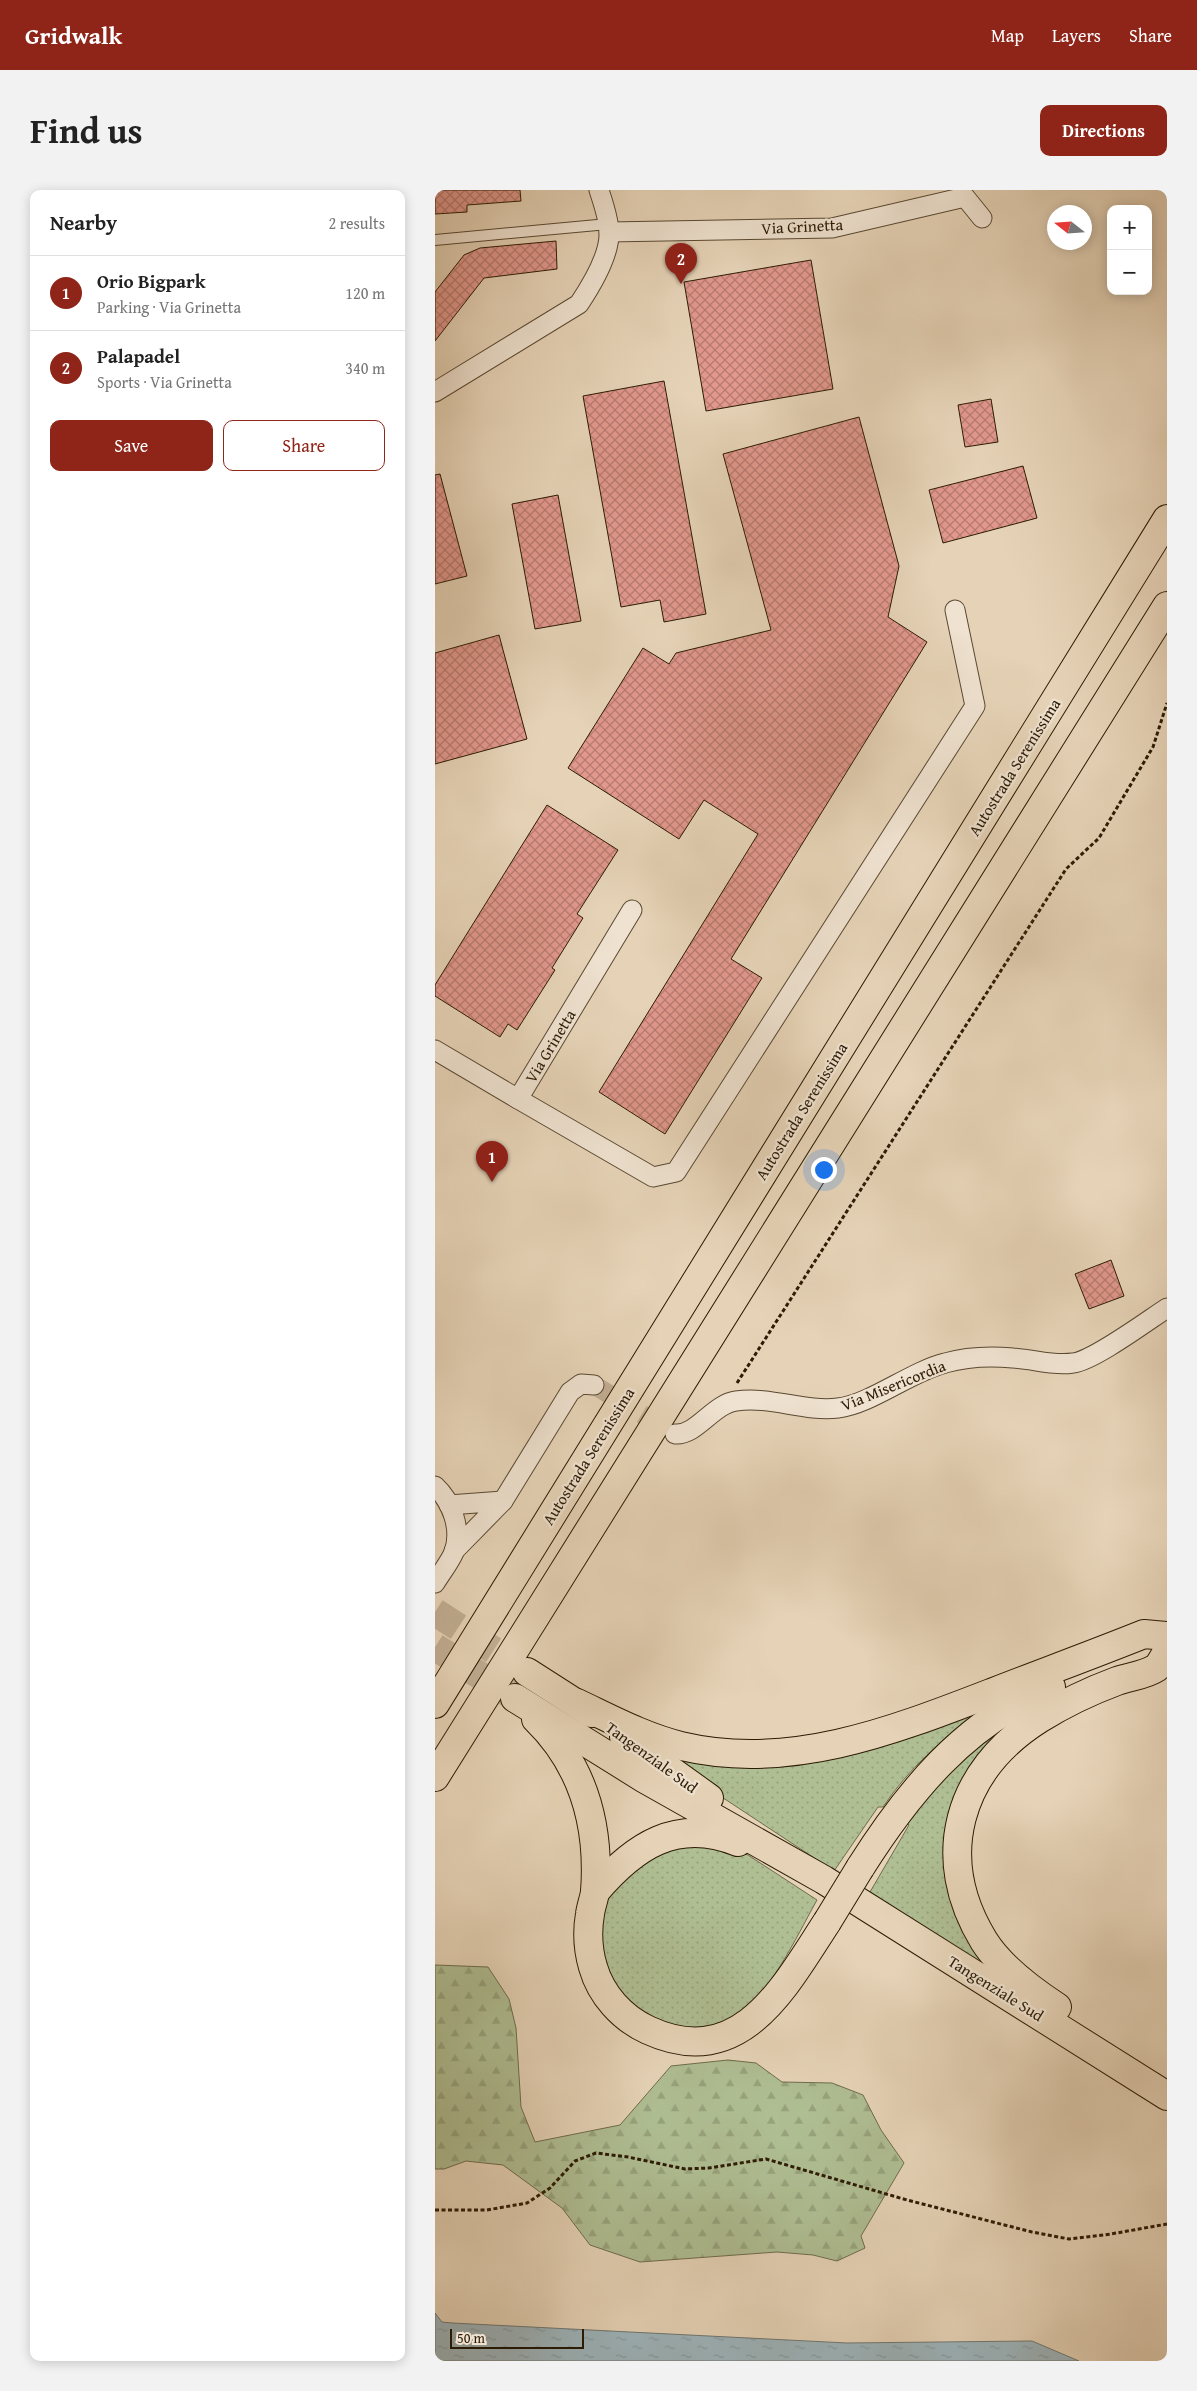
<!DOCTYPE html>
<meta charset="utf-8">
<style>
body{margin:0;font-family:"Gentium Book Plus",serif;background:#f2f2f2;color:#222}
.controls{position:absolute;right:15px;top:15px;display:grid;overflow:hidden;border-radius:10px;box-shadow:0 2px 12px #0003}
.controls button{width:45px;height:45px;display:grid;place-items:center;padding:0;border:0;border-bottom:1px solid #e0e0e0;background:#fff;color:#222;font:25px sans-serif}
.compass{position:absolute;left:612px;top:15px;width:45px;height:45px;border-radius:50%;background:#fff;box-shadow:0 2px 12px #0003;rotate:287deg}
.scale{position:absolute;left:15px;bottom:12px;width:134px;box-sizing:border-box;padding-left:5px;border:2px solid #2c1b05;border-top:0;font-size:14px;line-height:18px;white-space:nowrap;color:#2c1b05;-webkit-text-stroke:4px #efe2d0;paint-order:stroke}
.you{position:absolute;left:388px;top:979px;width:18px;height:18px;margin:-12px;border:4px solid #fff;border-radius:50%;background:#1a73e8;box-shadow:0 0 0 8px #1a73e833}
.badge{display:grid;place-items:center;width:32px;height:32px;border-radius:50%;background:#8f2418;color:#fff;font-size:16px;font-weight:700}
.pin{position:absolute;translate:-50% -41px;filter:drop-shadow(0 1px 2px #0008)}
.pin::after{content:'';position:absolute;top:26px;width:18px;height:15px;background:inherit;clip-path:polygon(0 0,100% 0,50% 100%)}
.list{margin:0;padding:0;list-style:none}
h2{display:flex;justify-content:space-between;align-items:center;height:65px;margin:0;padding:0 20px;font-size:21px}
h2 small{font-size:16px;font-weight:400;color:#767676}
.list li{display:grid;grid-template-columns:32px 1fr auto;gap:15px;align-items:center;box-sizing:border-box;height:75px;padding:0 20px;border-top:1px solid #e0e0e0}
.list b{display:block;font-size:19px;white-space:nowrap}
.list p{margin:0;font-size:16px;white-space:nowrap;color:#767676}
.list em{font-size:16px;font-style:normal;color:#767676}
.actions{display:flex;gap:10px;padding:15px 20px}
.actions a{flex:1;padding:11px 0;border:1px solid #8f2418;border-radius:10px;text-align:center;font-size:18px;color:#8f2418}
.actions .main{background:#8f2418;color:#fff}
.map{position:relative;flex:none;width:732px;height:2171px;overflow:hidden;border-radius:10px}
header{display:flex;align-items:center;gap:30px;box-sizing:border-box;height:70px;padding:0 25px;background:#8f2418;color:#fff}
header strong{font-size:24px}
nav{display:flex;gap:28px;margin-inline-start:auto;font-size:18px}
.intro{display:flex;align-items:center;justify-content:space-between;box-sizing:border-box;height:120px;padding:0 30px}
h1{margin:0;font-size:35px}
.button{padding:12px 22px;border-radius:10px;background:#8f2418;color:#fff;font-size:18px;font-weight:700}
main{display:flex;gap:30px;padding:0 30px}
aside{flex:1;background:#fff;border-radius:10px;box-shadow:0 2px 12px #0003}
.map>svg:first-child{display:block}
.green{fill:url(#green-dots);stroke:#6e6c4c}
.forest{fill:url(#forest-firs);stroke:#6e6c4c}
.water{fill:url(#water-ripples);stroke:#707772}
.building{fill:url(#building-cross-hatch);stroke:#2c1b05}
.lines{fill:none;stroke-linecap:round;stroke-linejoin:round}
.minor-tunnel{stroke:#c1ae93;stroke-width:19;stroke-dasharray:19 9;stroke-linecap:butt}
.trunk-tunnel{stroke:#c1ae93;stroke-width:28;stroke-dasharray:28 14;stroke-linecap:butt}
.service-casing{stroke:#5a4932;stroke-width:12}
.minor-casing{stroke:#5a4932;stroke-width:21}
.trunk-casing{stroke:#2c1b05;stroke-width:30}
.motorway-casing{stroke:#2c1b05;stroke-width:30}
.path{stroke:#2c1b05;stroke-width:3;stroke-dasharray:4 2.5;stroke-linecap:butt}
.service{stroke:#efe2d0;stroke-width:10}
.minor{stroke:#efe2d0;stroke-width:19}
.trunk{stroke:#e6d3b7;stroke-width:28}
.motorway{stroke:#e6d3b7;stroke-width:28}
.trunk-bridge-casing{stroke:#2c1b05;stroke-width:30;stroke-linecap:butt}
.trunk-bridge{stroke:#e6d3b7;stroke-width:28}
.labels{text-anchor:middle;stroke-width:4.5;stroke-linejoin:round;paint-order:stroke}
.street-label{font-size:16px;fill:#2c1b05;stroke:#efe2d0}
</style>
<header>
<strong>Gridwalk</strong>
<nav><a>Map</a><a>Layers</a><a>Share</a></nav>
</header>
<div class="intro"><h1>Find us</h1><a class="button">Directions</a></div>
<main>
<aside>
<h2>Nearby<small>2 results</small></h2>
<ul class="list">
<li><span class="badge">1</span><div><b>Orio Bigpark</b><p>Parking · Via Grinetta</p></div><em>120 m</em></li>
<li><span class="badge">2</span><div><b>Palapadel</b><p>Sports · Via Grinetta</p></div><em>340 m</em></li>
</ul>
<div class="actions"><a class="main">Save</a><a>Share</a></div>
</aside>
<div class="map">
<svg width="732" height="2171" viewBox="0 0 732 2171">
<defs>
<pattern id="green-dots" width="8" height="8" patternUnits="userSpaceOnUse" patternTransform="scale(1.25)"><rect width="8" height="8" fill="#afbe93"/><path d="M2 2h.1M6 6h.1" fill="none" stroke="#97a37d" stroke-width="1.8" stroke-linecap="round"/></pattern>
<pattern id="forest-firs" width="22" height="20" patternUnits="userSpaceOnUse" patternTransform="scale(1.25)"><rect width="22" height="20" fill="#afbe93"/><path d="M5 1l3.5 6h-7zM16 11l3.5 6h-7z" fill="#97a37d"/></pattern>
<pattern id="water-ripples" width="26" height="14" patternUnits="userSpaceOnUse" patternTransform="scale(1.25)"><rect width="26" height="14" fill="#9db4bb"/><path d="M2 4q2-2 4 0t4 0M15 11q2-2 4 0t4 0" fill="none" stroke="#879a9f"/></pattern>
<pattern id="building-cross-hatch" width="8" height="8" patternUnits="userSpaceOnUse" patternTransform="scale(1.25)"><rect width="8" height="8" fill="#e2988d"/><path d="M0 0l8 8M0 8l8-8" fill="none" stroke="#b77b71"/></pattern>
</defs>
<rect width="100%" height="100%" fill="#e6d3b7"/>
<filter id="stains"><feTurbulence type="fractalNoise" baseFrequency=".004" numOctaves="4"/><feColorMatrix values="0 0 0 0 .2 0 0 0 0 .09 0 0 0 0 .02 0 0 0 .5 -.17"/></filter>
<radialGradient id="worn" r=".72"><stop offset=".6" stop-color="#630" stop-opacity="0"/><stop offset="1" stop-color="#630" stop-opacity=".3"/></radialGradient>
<g class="green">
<path d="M 543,1521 C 507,1550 473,1579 448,1617 L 443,1617 L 399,1681 L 223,1565 C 264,1568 307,1575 348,1575 C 410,1574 484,1541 543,1521 Z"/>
<polygon points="575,1536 517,1629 558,1782 435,1702 474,1635 471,1632 499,1597 545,1554"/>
<path d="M 239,1652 L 291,1656 L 313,1665 L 382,1710 C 358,1753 338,1800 297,1829 C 288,1836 272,1838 261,1838 C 224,1838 176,1812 169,1773 C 167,1766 167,1758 167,1750 C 165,1730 168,1711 180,1693 C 187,1682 226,1661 239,1652 Z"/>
</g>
<polygon class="forest" points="0,1775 53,1777 74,1809 81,1838 86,1917 100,1952 185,1935 236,1876 293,1870 321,1873 347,1892 397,1893 428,1905 446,1940 469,1973 426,2046 430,2058 402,2071 378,2065 342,2062 205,2072 155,2055 127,2018 68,1975 31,1971 9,1979 0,1979"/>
<polygon class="water" points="0,2123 7,2132 17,2133 412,2153 597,2151 644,2171 0,2171"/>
<g class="building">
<polygon points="0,0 85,0 86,11 32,15 32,22 0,24"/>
<polygon points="121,51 122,79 49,88 0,151 0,102 29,65 45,58"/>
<polygon points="376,70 398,199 271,221 249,92"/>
<polygon points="229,191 271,424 229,432 225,410 186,417 148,206"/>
<polygon points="556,209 563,252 530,257 523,215"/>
<polygon points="424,227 464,376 453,427 492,452 296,769 327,788 230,944 164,902 323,644 269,610 244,649 133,578 208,458 234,474 241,463 336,440 288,264"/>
<polygon points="588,276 602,328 508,353 494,300"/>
<polygon points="5,284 32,386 0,394 0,285"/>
<polygon points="123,305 146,431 100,439 77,314"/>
<polygon points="64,445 92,549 0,574 0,463"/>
<polygon points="112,615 183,660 142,724 148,728 117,778 120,780 82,840 73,834 65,847 0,806 0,795"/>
<polygon points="676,1070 689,1106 654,1119 640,1084"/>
</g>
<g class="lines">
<polyline class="minor-tunnel" points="159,1195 231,1239"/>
<g class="trunk-tunnel">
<polyline points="0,1422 92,1482"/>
<polyline points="0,1457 79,1507"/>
</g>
<g class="service-casing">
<polyline id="service" points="0,50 173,34"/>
</g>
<g class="minor-casing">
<g id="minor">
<polyline points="174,42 397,38 530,7 547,28"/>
<path d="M 0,202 L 144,114 C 156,96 175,64 174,42 C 174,29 168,13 164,0"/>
<polyline points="0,860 83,909 197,720"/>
<polyline points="83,909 218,987 241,982 540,516 520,420"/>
<path d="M 240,1244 C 261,1246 278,1214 301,1211 C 336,1206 369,1222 403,1218 C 436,1214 475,1182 510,1173 C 531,1167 557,1166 578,1168 C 598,1169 618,1176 638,1173 C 658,1171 712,1131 732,1118"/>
<path d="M 0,1296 C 17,1312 27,1339 19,1362 C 15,1372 6,1383 0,1393"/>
<polyline points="68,1311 135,1202 146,1194 159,1195"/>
<polyline points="14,1315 68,1311 19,1361"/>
</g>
</g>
<g class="trunk-casing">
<g id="trunk">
<polyline points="92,1482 156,1523"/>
<polyline points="80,1508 210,1589 389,1690 732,1906"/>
<path d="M 142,1513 C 176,1529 209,1547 246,1556 C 355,1582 460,1540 561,1501 C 610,1482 659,1464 709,1444 L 732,1446"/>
<path d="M 101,1529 C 149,1576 165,1635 160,1702 C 159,1709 156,1716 155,1724 C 152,1741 153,1760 158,1777 C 166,1805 187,1828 213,1840 C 306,1883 350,1796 392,1732"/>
<polyline points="189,1547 274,1608"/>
<path d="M 425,1678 C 473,1602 530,1532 616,1497"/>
<path d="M 160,1702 C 199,1656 242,1627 303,1652"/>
<path d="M 622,1817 C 596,1800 566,1778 549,1751 C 498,1668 522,1581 604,1529 C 628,1514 655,1501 682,1491 C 693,1487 711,1485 721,1478 C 726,1474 729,1466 732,1462"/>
</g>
</g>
<g class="motorway-casing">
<g id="motorway">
<polyline points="0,1514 732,329"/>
<polyline points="0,1587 732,416"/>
</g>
</g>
<g class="path">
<polyline points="302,1193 631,679 664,648 718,557 732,513"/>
<polyline points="0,2020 52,2020 92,2013 115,1998 140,1971 161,1963 193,1967 250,1979 274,1978 331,1969 472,2010 597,2042 634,2049 676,2044 732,2034"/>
</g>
<use href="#service" class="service"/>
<use href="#minor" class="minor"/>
<use href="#trunk" class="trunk"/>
<use href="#motorway" class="motorway"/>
<g class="trunk-bridge-casing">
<polyline id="trunk-bridge" points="392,1732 425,1678"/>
</g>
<use href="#trunk-bridge" class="trunk-bridge"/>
</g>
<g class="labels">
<g class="street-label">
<text transform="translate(367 36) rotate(-3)" y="6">Via Grinetta</text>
<text transform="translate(579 577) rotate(-58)" y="6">Autostrada Serenissima</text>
<text transform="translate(115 856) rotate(-59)" y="6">Via Grinetta</text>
<text transform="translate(366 921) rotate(-58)" y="6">Autostrada Serenissima</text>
<text transform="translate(458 1195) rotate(-22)" y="6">Via Misericordia</text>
<text transform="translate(153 1266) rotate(-58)" y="6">Autostrada Serenissima</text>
<text transform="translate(217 1567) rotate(36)" y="6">Tangenziale Sud</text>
<text transform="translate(561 1798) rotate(32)" y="6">Tangenziale Sud</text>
</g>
</g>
<rect width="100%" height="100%" filter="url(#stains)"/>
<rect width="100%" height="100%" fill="url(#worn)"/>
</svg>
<div class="controls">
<button>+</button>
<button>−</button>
</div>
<svg class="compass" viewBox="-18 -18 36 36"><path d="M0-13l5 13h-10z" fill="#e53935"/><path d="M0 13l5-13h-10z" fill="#767676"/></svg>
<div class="scale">50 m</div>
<div class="you"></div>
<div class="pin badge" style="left:57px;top:992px">1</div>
<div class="pin badge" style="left:246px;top:94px">2</div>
</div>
</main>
